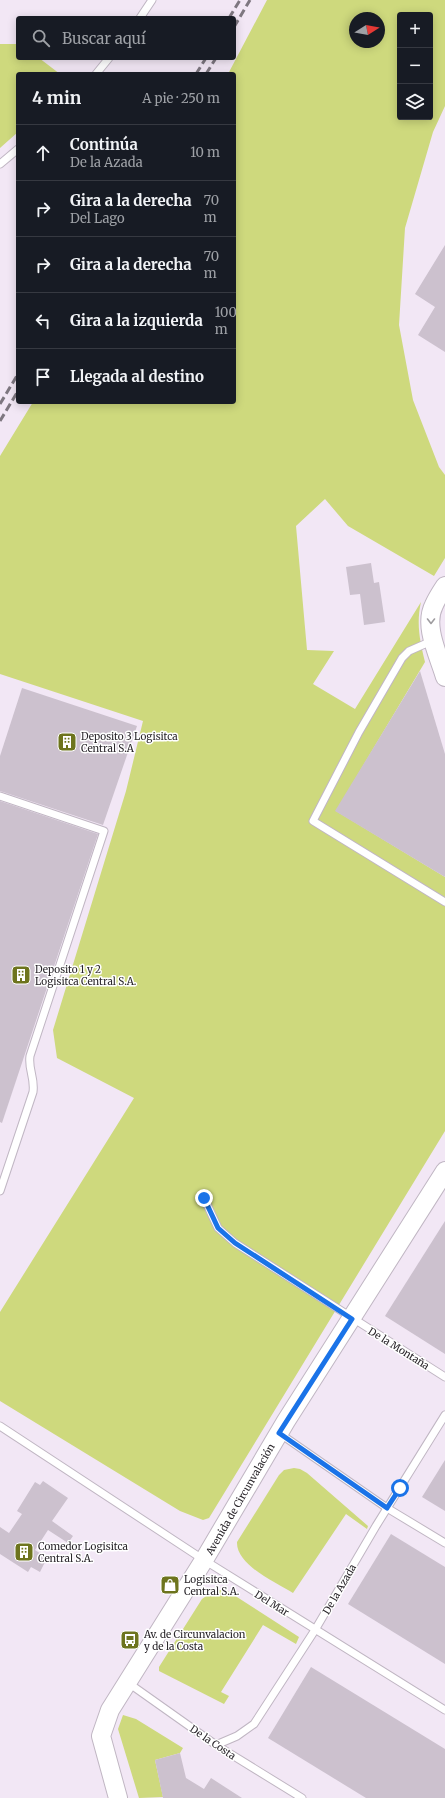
<!DOCTYPE html>
<html lang="es">
<meta charset="utf-8">
<style>
body{margin:0;font-family:Merriweather,serif;background:#242831;color:#f1f3f6}
.controls{position:absolute;right:12px;top:12px;display:grid;overflow:hidden;border-radius:4px;box-shadow:0 2px 10px #0003}
.controls button{width:36px;height:36px;display:grid;place-items:center;padding:0;border:0;border-bottom:1px solid #363941;background:#171b24;color:#f1f3f6;font:20px sans-serif}
.compass{position:absolute;left:349px;top:12px;width:36px;height:36px;border-radius:50%;background:#171b24;box-shadow:0 2px 10px #0003;rotate:79deg}
.stop{position:absolute;width:12px;height:12px;margin:-9px;border:3px solid #1a73e8;border-radius:50%;background:#fff}
.stop.end{background:#1a73e8;border-color:#fff;box-shadow:0 1px 4px #0008}
.list{margin:0;padding:0;list-style:none}
h2{display:flex;justify-content:space-between;align-items:center;height:52px;margin:0;padding:0 16px;font-size:17px}
h2 small{font-size:13px;font-weight:400;color:#9ea1a6}
.list li{display:grid;grid-template-columns:26px 1fr auto;gap:12px;align-items:center;box-sizing:border-box;height:56px;padding:0 16px;border-top:1px solid #363941}
.list b{display:block;font-size:15px;white-space:nowrap}
.list p{margin:0;font-size:13px;white-space:nowrap;color:#9ea1a6}
.list em{font-size:13px;font-style:normal;color:#9ea1a6}
.icon{flex:none;width:22px;height:22px;fill:none;stroke:currentColor;stroke-width:2;stroke-linecap:round;stroke-linejoin:round}
.map{position:relative;flex:none;width:445px;height:1798px;overflow:hidden}
.search{position:absolute;background:#171b24;box-shadow:0 2px 10px #0003;left:16px;top:16px;width:220px;height:44px;display:flex;align-items:center;gap:10px;box-sizing:border-box;padding:0 14px;border-radius:4px;color:#9ea1a6;font-size:15px}
.panel{position:absolute;background:#171b24;box-shadow:0 2px 10px #0003;left:16px;top:72px;width:220px;height:332px;border-radius:4px}
.map>svg:first-child{display:block}
.green{fill:#ced97d;fill-rule:evenodd}
.building{fill:#ccc1ce}
.lines{fill:none;stroke-linecap:round;stroke-linejoin:round}
.service-casing{stroke:#c0b6c3;stroke-width:9}
.tertiary-casing{stroke:#c0b6c3;stroke-width:20}
.service{stroke:#fff;stroke-width:7}
.tertiary{stroke:#fff;stroke-width:18}
.rail{stroke:#7e7780;stroke-width:3;stroke-dasharray:8 4;stroke-linecap:butt}
.oneway{stroke:#9f9da0}
.route{stroke:#1a73e8;stroke-width:5}
.labels{text-anchor:middle;stroke-width:3;stroke-linejoin:round;paint-order:stroke}
.poi-label{font-size:10px;fill:#2a262b;stroke:#fff;text-anchor:start}
.street-label{font-size:10px;fill:#2a262b;stroke:#fff}
</style>
<div class="map">
<svg width="445" height="1798" viewBox="0 0 445 1798">
<rect width="100%" height="100%" fill="#f2e7f5"/>
<g class="green">
<path d="M 267,0 L 445,0 L 445,106 L 433,132 L 405,228 L 399,325 L 413,400 L 439,467 L 445,475 L 445,558 L 434,576 L 348,526 L 325,499 L 296,526 L 307,650 L 334,651 L 313,684 L 355,709 L 421,602 C 416,624 420,641 425,662 L 336,811 L 445,877 L 445,1131 L 209,1518 L 203,1520 L 180,1511 L 0,1401 L 0,1312 L 134,1098 L 57,1058 L 53,1030 L 126,791 L 143,721 L 0,674 L 0,456 L 33,402 L 234,402 L 234,74 L 228,74 ZM 400,15 L 430,15 L 430,117 L 400,117 ZM 355,18 L 379,18 L 379,42 L 355,42 Z"/>
<polygon points="0,44 18,44 18,58 39,58 60,74 18,74 18,132 0,148"/>
<path d="M 294,1468 L 300,1469 L 307,1473 L 368,1526 L 367,1529 L 346,1514 L 293,1593 C 275,1582 236,1565 237,1542 L 279,1475 L 284,1470 Z"/>
<polygon points="215,1590 226,1590 299,1637 296,1644 263,1625 221,1692 229,1696 224,1704 159,1671 159,1667 202,1599"/>
<polygon points="123,1715 136,1719 183,1748 180,1753 155,1760 163,1797 139,1798 118,1729"/>
</g>
<g class="building">
<polygon points="445,245 445,352 418,335 435,307 415,294"/>
<polygon points="371,563 374,583 379,582 385,622 364,625 360,594 350,595 346,567"/>
<polygon points="420,671 445,754 445,877 335,811"/>
<polygon points="22,688 137,726 103,825 0,791 0,756"/>
<polygon points="0,801 98,834 2,1123 0,1122"/>
<polygon points="445,1221 445,1354 385,1316"/>
<polygon points="445,1460 445,1511 422,1497"/>
<polygon points="43,1481 68,1498 52,1521 73,1536 68,1543 48,1530 35,1550 47,1558 40,1572 31,1567 28,1572 0,1554 0,1527 9,1533 22,1514 17,1511 35,1482 40,1485"/>
<polygon points="391,1534 445,1567 445,1664 348,1604"/>
<polygon points="311,1667 445,1749 445,1798 366,1798 268,1738"/>
<polygon points="180,1753 186,1778 204,1789 211,1778 242,1798 163,1798 155,1760"/>
</g>
<g class="lines">
<g class="service-casing">
<g id="service">
<polyline points="140,18 152,0"/>
<polyline points="96,74 109,58"/>
<polyline points="0,164 18,149"/>
<polyline points="434,640 409,651 402,658 359,732 313,821 445,902"/>
<path d="M 0,796 L 104,831 L 30,1056 C 28,1070 35,1077 33,1092 L 0,1191"/>
<polyline points="204,1198 218,1228 235,1243 445,1377"/>
<polyline points="0,1426 204,1560 445,1710"/>
<polyline points="279,1433 387,1508 445,1543"/>
<polyline points="127,1682 216,1745 302,1798"/>
<polyline points="216,1745 237,1736 254,1724 315,1630 376,1526 445,1415"/>
</g>
</g>
<g class="tertiary-casing">
<g id="tertiary">
<path d="M 445,586 C 441,592 437,598 434,605 C 423,626 439,656 445,677"/>
<polyline points="118,1798 101,1736 110,1710 204,1560 286,1421 445,1171"/>
</g>
</g>
<use href="#service" class="service"/>
<use href="#tertiary" class="tertiary"/>
<g class="rail">
<polyline points="229,18 240,0"/>
<polyline points="234,27 250,0"/>
<polyline points="196,74 206,58"/>
<polyline points="206,74 216,58"/>
<polyline points="0,404 18,374"/>
<polyline points="0,421 18,391"/>
</g>
</g>
<defs><path id="oneway-chevron" d="M-2-3.5L2.5 0L-2 3.5" fill="none" stroke-width="1.6" stroke-linecap="round" stroke-linejoin="round"/></defs>
<use class="oneway" href="#oneway-chevron" transform="translate(431 621) rotate(90)"/>
<g class="lines">
<polyline class="route" points="204,1198 218,1228 235,1243 352,1319 279,1433 387,1508 400,1488"/>
</g>
<defs>
<g id="building-square" transform="scale(1)"><rect x="-9" y="-9" width="18" height="18" rx="4" fill="#6d741d" stroke="#fff"/><path d="M-4-6H4V6H1V3H-1V6H-4ZM-2.5-4.3h1.7v1.8h-1.7ZM.8-4.3h1.7v1.8H.8ZM-2.5-1h1.7V.8h-1.7ZM.8-1h1.7V.8H.8Z" fill="#fff"/></g>
<g id="shop-square" transform="scale(1)"><rect x="-9" y="-9" width="18" height="18" rx="4" fill="#6d741d" stroke="#fff"/><path d="M-5-2.5h2.3a2.7 3.5 0 0 1 5.4 0H5L5.5 6h-11ZM-1.5-2.5h3a1.5 2.3 0 0 0-3 0Z" fill="#fff"/></g>
<g id="bus-square" transform="scale(1)"><rect x="-9" y="-9" width="18" height="18" rx="4" fill="#6d741d" stroke="#fff"/><path d="M-5-6H5V4H4V6H2V4H-2V6H-4V4H-5ZM-3.5-4V0h7V-4ZM-3.5 1.2v1.5H-2V1.2ZM2 1.2v1.5H3.5V1.2Z" fill="#fff"/></g>
</defs>
<g fill-rule="evenodd">
<use href="#building-square" x="67" y="742"/>
<use href="#building-square" x="21" y="975"/>
<use href="#building-square" x="24" y="1552"/>
<use href="#shop-square" x="170" y="1585"/>
<use href="#bus-square" x="130" y="1640"/>
</g>
<g class="labels">
<g class="poi-label">
<text x="81" y="740">Deposito 3 Logisitca<tspan x="81" dy="12">Central S.A</tspan></text>
<text x="35" y="973">Deposito 1 y 2<tspan x="35" dy="12">Logisitca Central S.A.</tspan></text>
<text x="38" y="1550">Comedor Logisitca<tspan x="38" dy="12">Central S.A.</tspan></text>
<text x="184" y="1583">Logisitca<tspan x="184" dy="12">Central S.A.</tspan></text>
<text x="144" y="1638">Av. de Circunvalacion<tspan x="144" dy="12">y de la Costa</tspan></text>
</g>
<g class="street-label">
<text transform="translate(399 1348) rotate(32)" y="4">De la Montaña</text>
<text transform="translate(240 1499) rotate(-60)" y="4">Avenida de Circunvalación</text>
<text transform="translate(339 1589) rotate(-60)" y="4">De la Azada</text>
<text transform="translate(272 1603) rotate(32)" y="4">Del Mar</text>
<text transform="translate(213 1742) rotate(34)" y="4">De la Costa</text>
</g>
</g>
</svg>
<div class="controls">
<button>+</button>
<button>−</button>
<button><svg class="icon" aria-label="layers" viewBox="0 0 24 24"><path d="M12 4l9 5-9 5-9-5zM3 14l9 5 9-5"/></svg></button>
</div>
<svg class="compass" viewBox="-18 -18 36 36"><path d="M0-13l5 13h-10z" fill="#e53935"/><path d="M0 13l5-13h-10z" fill="#9ea1a6"/></svg>
<div class="stop" style="left:400px;top:1488px"></div>
<div class="stop end" style="left:204px;top:1198px"></div>
<div class="search"><svg class="icon" aria-label="search" viewBox="0 0 24 24"><circle cx="10" cy="10" r="6"/><path d="M15 15l6 6"/></svg>Buscar aquí</div>
<section class="panel">
<h2>4 min<small>A pie · 250 m</small></h2>
<ul class="list">
<li><svg class="icon" aria-label="ahead" viewBox="0 0 24 24"><path d="M12 20V5M6 11l6-6 6 6"/></svg><div><b>Continúa</b><p>De la Azada</p></div><em>10 m</em></li>
<li><svg class="icon" aria-label="right" viewBox="0 0 24 24"><path d="M7 20v-9h11M14 6l5 5-5 5"/></svg><div><b>Gira a la derecha</b><p>Del Lago</p></div><em>70 m</em></li>
<li><svg class="icon" aria-label="right" viewBox="0 0 24 24"><path d="M7 20v-9h11M14 6l5 5-5 5"/></svg><div><b>Gira a la derecha</b></div><em>70 m</em></li>
<li><svg class="icon" aria-label="left" viewBox="0 0 24 24"><path d="M17 20v-9H6M10 6l-5 5 5 5"/></svg><div><b>Gira a la izquierda</b></div><em>100 m</em></li>
<li><svg class="icon" aria-label="arrive" viewBox="0 0 24 24"><path d="M6 21V4h12l-3 4 3 4H6"/></svg><div><b>Llegada al destino</b></div></li>
</ul>
</section>
</div>
